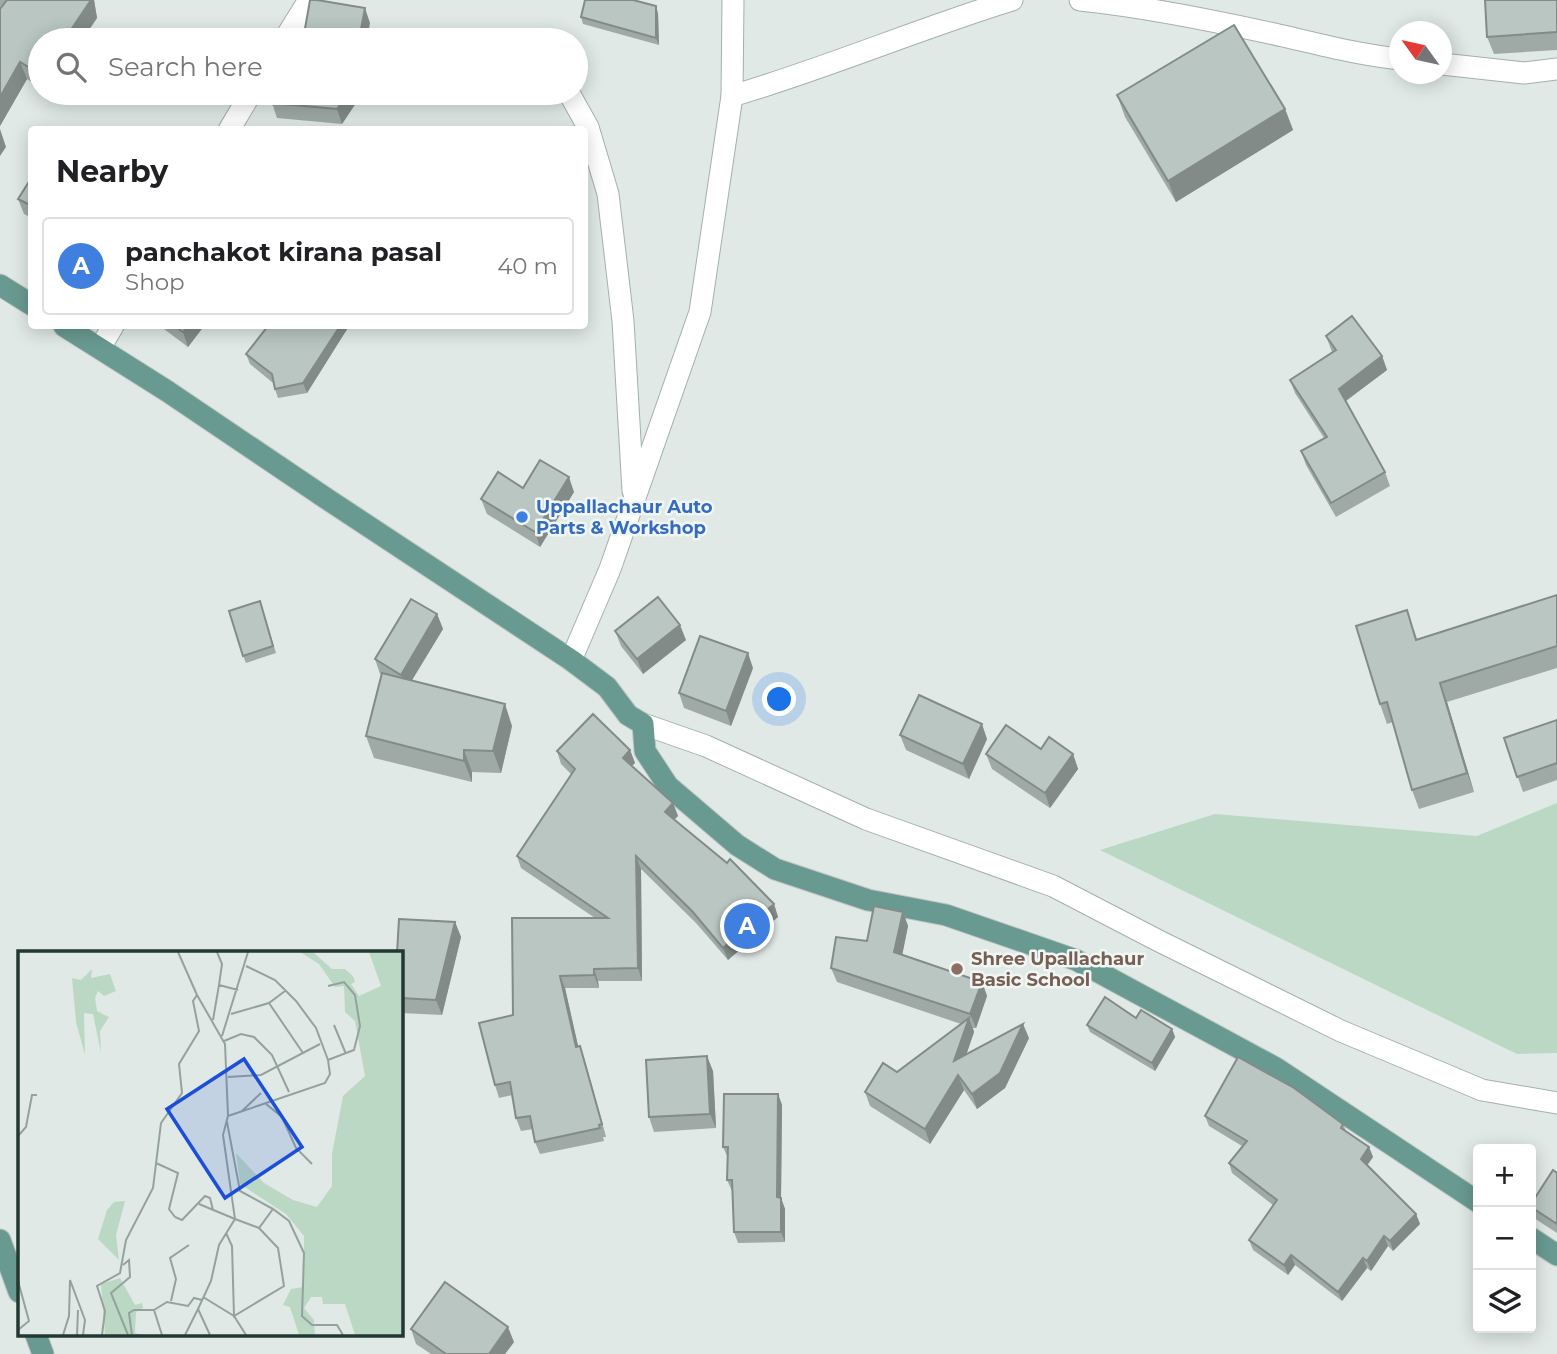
<!DOCTYPE html>
<meta charset="utf-8">
<style>
body{margin:0;font-family:Montserrat,sans-serif;background:#f2f2f2;color:#202124}
.controls{position:absolute;right:21px;bottom:21px;display:grid;overflow:hidden;border-radius:7px;box-shadow:0 4px 18px #0003}
.controls button{width:63px;height:63px;display:grid;place-items:center;padding:0;border:0;border-bottom:2px solid #e0e0e0;background:#fff;color:#202124;font:35px sans-serif}
.compass{position:absolute;left:1389px;top:21px;width:63px;height:63px;border-radius:50%;background:#fff;box-shadow:0 4px 18px #0003;rotate:303deg}
.you{position:absolute;left:780px;top:700px;width:24px;height:24px;margin:-18px;border:5px solid #fff;border-radius:50%;background:#1a73e8;box-shadow:0 0 0 10px #1a73e833}
.badge{display:grid;place-items:center;width:46px;height:46px;border-radius:50%;background:#1a73e8;color:#fff;font-size:23px;font-weight:700}
.pin{position:absolute;translate:-50% -50%;border:4px solid #fff;box-shadow:0 2px 7px #0006}
.list{margin:0;padding:0;list-style:none}
h2{display:flex;justify-content:space-between;align-items:center;height:91px;margin:0;padding:0 28px;font-size:30px}
h2 small{font-size:23px;font-weight:400;color:#757577}
.list li{display:grid;grid-template-columns:46px 1fr auto;gap:21px;align-items:center;box-sizing:border-box;height:98px;margin:0 14px 14px;padding:0 14px;border:2px solid #e0e0e0;border-radius:7px}
.list b{display:block;font-size:26px;white-space:nowrap}
.list p{margin:0;font-size:23px;white-space:nowrap;color:#757577}
.list em{font-size:23px;font-style:normal;color:#757577}
.icon{flex:none;width:38px;height:38px;fill:none;stroke:currentColor;stroke-width:2;stroke-linecap:round;stroke-linejoin:round}
.map{position:relative;flex:none;width:1557px;height:1354px;overflow:hidden}
.search{position:absolute;background:#fff;box-shadow:0 4px 18px #0003;left:28px;top:28px;width:560px;height:77px;display:flex;align-items:center;gap:18px;box-sizing:border-box;padding:0 24px;border-radius:38px;color:#757577;font-size:26px}
.panel{position:absolute;background:#fff;box-shadow:0 4px 18px #0003;left:28px;top:126px;width:560px;height:203px;border-radius:7px}
.map>svg:first-child{display:block}
.green{fill:#bbd8c5}
.lines{fill:none;stroke-linecap:round;stroke-linejoin:round}
.minor-casing{stroke:#a4b0ad;stroke-width:23}
.primary-casing{stroke:#bdc3c2;stroke-width:23}
.minor{stroke:#fff;stroke-width:21}
.primary{stroke:#699a91;stroke-width:21}
.wall{fill:#9faaa7}
.shaded-wall{fill:#828b88}
.building{fill:#b9c6c2;stroke:#828b88;stroke-width:2}
.shop-dot{fill:#3f7fe0;stroke:#f0f6f3;stroke-width:2.5}
.education-dot{fill:#8d6e63;stroke:#f0f6f3;stroke-width:2.5}
.labels{text-anchor:middle;stroke-width:5;stroke-linejoin:round;paint-order:stroke}
.shop-label{font-size:18px;font-weight:bold;fill:#366cbe;stroke:#f0f6f3;text-anchor:start}
.education-label{font-size:18px;font-weight:bold;fill:#785e54;stroke:#f0f6f3;text-anchor:start}
.inset-road{fill:none;stroke:#94a29e;stroke-width:2}
.view{fill:#1d4ed8;fill-opacity:0.15;stroke:#1d4ed8;stroke-width:3.5}
.inset-edge{fill:none;stroke:#233733;stroke-width:3.5}
</style>
<div class="map">
<svg width="1557" height="1354" viewBox="0 0 1557 1354">
<rect width="100%" height="100%" fill="#e0e9e6"/>
<polygon class="green" points="1557,803 1557,1053 1517,1054 1100,850 1215,814 1477,836"/>
<g class="lines">
<g class="minor-casing">
<g id="minor">
<path d="M 1080,0 C 1148,7 1216,21 1283,36 C 1322,45 1360,55 1400,59"/>
<polyline points="284,40 309,0"/>
<polyline points="1442,64 1524,73 1557,69"/>
<polyline points="569,93 588,127 608,194 623,321 633,491"/>
<path d="M 732,96 C 827,68 918,29 1012,0"/>
<polyline points="229,130 251,93"/>
<polyline points="100,348 113,326"/>
<polyline points="571,660 610,569 700,312 732,96 733,0"/>
<polyline points="643,724 706,746 866,819 1053,886 1159,941 1341,1031 1482,1090 1557,1103"/>
</g>
</g>
<g class="primary-casing">
<g id="primary">
<polyline points="0,285 32,305"/>
<polyline points="64,326 167,391 327,499 571,660 607,687 628,715 643,724 645,751 668,786 737,845 775,869 868,900 946,915 1076,960 1276,1068 1478,1202"/>
<polyline points="1531,1238 1557,1255"/>
<polyline points="0,1240 19,1292"/>
<polyline points="36,1335 43,1354"/>
</g>
</g>
<use href="#minor" class="minor"/>
<use href="#primary" class="primary"/>
</g>
<g class="wall">
<polygon points="0,0 94,0 97,18 82,40 40,40 40,88 27,79 0,126 0,9 1,7 0,6"/>
<polygon points="1557,0 1557,50 1494,54 1487,37"/>
<polygon points="656,6 658,14 659,45 583,24 581,17"/>
<polygon points="273,93 358,93 356,103 342,124 277,118 272,103"/>
<polygon points="1117,95 1285,109 1293,130 1176,202 1125,117"/>
<polygon points="32,177 32,218 24,214 18,199"/>
<polygon points="160,326 204,326 188,347"/>
<polygon points="268,326 349,326 307,393 278,398 273,383 250,364 246,354"/>
<polygon points="1326,336 1382,356 1387,370 1346,401 1385,472 1390,486 1336,517 1306,465 1301,451 1324,438 1295,393 1290,380 1332,352"/>
<polygon points="523,488 574,492 540,547 487,514 481,499"/>
<polygon points="1557,595 1557,668 1447,702 1474,792 1419,809 1412,790 1393,722 1387,724 1380,704 1414,630 1417,639"/>
<polygon points="260,601 276,653 246,663 243,656"/>
<polygon points="437,614 443,629 412,680 512,726 501,773 472,772 472,782 374,758 366,736 382,675 380,674 375,659"/>
<polygon points="615,631 686,640 643,674 621,646"/>
<polygon points="753,668 731,726 684,708 679,693"/>
<polygon points="1557,720 1557,780 1523,792 1504,738"/>
<polygon points="900,735 987,739 969,779 906,750"/>
<polygon points="1041,749 1073,754 1078,769 1050,808 992,769 986,754"/>
<polygon points="630,750 635,763 631,766 673,803 678,816 674,819 774,904 778,917 728,960 696,923 641,869 642,981 598,981 599,988 565,988 578,1046 584,1058 606,1137 603,1137 604,1141 540,1154 535,1142 533,1129 521,1131 516,1118 512,1095 499,1098 495,1085 513,1015 595,918 521,868 517,856 571,774 561,764 557,751"/>
<polygon points="903,912 908,926 902,955 982,982 987,996 976,1028 973,1028 974,1032 966,1055 1029,1038 1005,1088 977,1109 964,1090 930,1144 870,1106 865,1092 897,1072 961,1024 837,982 831,968"/>
<polygon points="455,922 461,937 442,1015 401,1013 401,953"/>
<polygon points="1136,1018 1172,1029 1175,1037 1155,1071 1090,1032 1087,1025"/>
<polygon points="713,1071 716,1128 654,1132 649,1117"/>
<polygon points="778,1094 782,1105 781,1198 785,1209 785,1242 738,1243 734,1232 732,1191 727,1180 728,1158 723,1147"/>
<polygon points="1205,1116 1343,1124 1346,1131 1369,1147 1373,1157 1367,1166 1416,1214 1420,1224 1393,1251 1388,1246 1371,1271 1367,1268 1342,1301 1295,1265 1288,1275 1253,1250 1249,1240 1273,1205 1232,1173 1229,1163 1242,1146 1209,1126"/>
<polygon points="1557,1173 1557,1233 1534,1218 1531,1210 1531,1207"/>
<polygon points="411,1329 514,1342 505,1354 431,1354 416,1344"/>
</g>
<g class="shaded-wall">
<polygon points="91,0 94,0 97,18 82,40 64,40"/>
<polygon points="656,6 658,14 659,45 656,38"/>
<polygon points="365,8 370,23 367,40 359,40"/>
<polygon points="20,62 27,79 0,126 0,97"/>
<polygon points="348,93 358,93 356,103 342,124 337,109"/>
<polygon points="1285,109 1293,130 1176,202 1168,181"/>
<polygon points="0,129 6,147 0,156"/>
<polygon points="187,326 204,326 188,347 183,332"/>
<polygon points="340,326 349,326 307,393 303,383"/>
<polygon points="1382,356 1387,370 1344,402 1339,389"/>
<polygon points="569,477 574,492 540,547 535,532"/>
<polygon points="437,614 443,629 406,690 401,675"/>
<polygon points="680,625 686,640 643,674 637,659"/>
<polygon points="748,653 753,668 731,726 726,711"/>
<polygon points="1440,683 1447,702 1474,792 1467,773"/>
<polygon points="505,704 512,726 501,773 493,751"/>
<polygon points="982,724 987,739 969,779 963,764"/>
<polygon points="464,750 472,772 472,782 464,761"/>
<polygon points="630,750 635,763 627,771 623,758"/>
<polygon points="1073,754 1078,769 1050,808 1045,793"/>
<polygon points="673,803 678,816 670,824 665,812"/>
<polygon points="636,856 641,869 642,981 638,968"/>
<polygon points="774,904 778,917 728,960 723,948"/>
<polygon points="903,912 908,926 900,966 894,952"/>
<polygon points="455,922 461,937 442,1015 436,1000"/>
<polygon points="594,969 598,981 599,988 594,975"/>
<polygon points="560,976 565,988 581,1059 576,1047"/>
<polygon points="982,982 987,996 976,1028 970,1014"/>
<polygon points="969,1018 974,1032 959,1076 954,1061"/>
<polygon points="1023,1024 1029,1038 1005,1088 977,1109 972,1094"/>
<polygon points="1172,1029 1175,1037 1155,1071 1152,1063"/>
<polygon points="580,1046 584,1058 606,1137 602,1124"/>
<polygon points="707,1056 713,1071 716,1128 710,1114"/>
<polygon points="958,1075 964,1090 930,1144 925,1129"/>
<polygon points="778,1094 782,1105 781,1198 785,1209 785,1242 781,1232 777,1197"/>
<polygon points="1369,1147 1373,1157 1364,1169 1361,1159"/>
<polygon points="1416,1214 1420,1224 1393,1251 1390,1241"/>
<polygon points="1384,1236 1388,1246 1371,1271 1367,1261"/>
<polygon points="1291,1255 1295,1265 1288,1275 1284,1265"/>
<polygon points="1363,1258 1367,1268 1342,1301 1338,1292"/>
<polygon points="508,1327 514,1342 505,1354 489,1354"/>
</g>
<g class="building">
<polygon points="7,0 91,0 64,40 40,40 40,74 20,62 0,97 0,9"/>
<polygon points="310,0 317,0 365,8 359,40 303,40"/>
<polygon points="585,0 633,0 656,6 656,38 581,17"/>
<polygon points="1485,0 1557,0 1557,32 1487,37"/>
<polygon points="1234,25 1285,109 1168,181 1117,95"/>
<polygon points="273,93 348,93 337,109 272,103"/>
<polygon points="32,177 32,206 18,199"/>
<polygon points="1352,316 1382,356 1339,389 1385,472 1331,503 1301,451 1327,437 1290,380 1336,350 1326,336"/>
<polygon points="175,326 187,326 183,332"/>
<polygon points="268,326 340,326 303,383 275,389 272,374 246,354"/>
<polygon points="540,460 569,477 535,532 481,499 498,472 523,488"/>
<polygon points="1557,595 1557,646 1440,683 1467,773 1412,790 1387,702 1380,704 1356,626 1407,610 1416,640"/>
<polygon points="658,597 680,625 637,659 615,631"/>
<polygon points="411,599 437,614 401,675 375,659"/>
<polygon points="260,601 273,646 243,656 229,611"/>
<polygon points="700,636 748,653 726,711 679,693"/>
<polygon points="382,673 505,704 493,751 464,750 464,761 366,736"/>
<polygon points="919,695 982,724 963,764 900,735"/>
<polygon points="593,714 630,750 623,758 673,803 665,812 727,863 730,859 774,904 723,948 692,911 636,856 638,968 594,969 594,975 560,976 576,1047 580,1046 602,1124 599,1125 600,1128 535,1142 530,1116 516,1118 510,1082 495,1085 479,1023 513,1015 512,918 608,918 517,856 575,769 557,751"/>
<polygon points="1557,720 1557,763 1517,777 1504,738"/>
<polygon points="1006,725 1041,749 1049,737 1073,754 1045,793 986,754"/>
<polygon points="874,906 903,912 894,952 982,982 970,1014 831,968 836,937 867,941"/>
<polygon points="399,919 455,922 436,1000 401,998 401,953 397,953"/>
<polygon points="1105,997 1136,1018 1141,1010 1172,1029 1152,1063 1087,1025"/>
<polygon points="969,1018 954,1061 1023,1024 1000,1073 972,1094 958,1075 925,1129 865,1092 883,1063 897,1072"/>
<polygon points="707,1056 710,1114 649,1117 646,1060"/>
<polygon points="1238,1057 1294,1088 1343,1124 1341,1128 1369,1147 1361,1159 1416,1214 1390,1241 1384,1236 1367,1261 1363,1258 1338,1292 1291,1255 1284,1265 1249,1240 1277,1200 1229,1163 1247,1141 1205,1116"/>
<polygon points="724,1094 778,1094 777,1197 781,1198 781,1232 734,1232 732,1180 727,1180 728,1147 723,1147"/>
<polygon points="1553,1170 1557,1173 1557,1224 1531,1207 1531,1204"/>
<polygon points="445,1282 508,1327 489,1354 446,1354 411,1329"/>
</g>
<circle class="shop-dot" cx="522" cy="517" r="7"/>
<circle class="education-dot" cx="957" cy="969" r="7"/>
<g class="labels">
<g class="shop-label">
<text x="536" y="513">Uppallachaur Auto<tspan x="536" dy="21">Parts &amp; Workshop</tspan></text>
</g>
<g class="education-label">
<text x="971" y="965">Shree Upallachaur<tspan x="971" dy="21">Basic School</tspan></text>
</g>
</g>
<g transform="translate(18 951)">
<rect width="385" height="385" fill="#e0e9e6"/>
<path d="M 282,1 L 295,1 L 314,18 L 327,18 L 335,25 L 337,31 L 333,33 L 341,45 L 363,35 L 351,1 L 385,1 L 385,384 L 337,384 L 327,353 L 305,353 L 304,346 L 293,346 L 286,357 L 296,369 L 297,384 L 281,384 L 272,356 L 265,354 L 273,338 L 286,336 L 286,285 L 268,263 L 222,233 L 218,202 L 246,232 L 275,249 L 299,256 L 314,235 L 314,203 L 325,145 L 347,125 L 337,70 L 327,61 L 326,35 L 317,36 L 301,13 ZM 74,18 L 73,27 L 92,23 L 98,40 L 86,45 L 80,40 L 77,47 L 79,60 L 91,66 L 82,80 L 83,102 L 75,63 L 66,62 L 67,104 L 58,71 L 54,27 L 63,29 ZM 107,250 L 98,284 L 101,309 L 80,288 L 89,259 L 96,251 ZM 102,327 L 117,354 L 124,352 L 125,357 L 118,361 L 117,382 L 125,384 L 87,384 L 83,333 Z" fill="#bbd8c5"/>
<path class="inset-road" d="M 160,1 L 179,44M 199,1 L 204,13 L 201,34 L 220,39M 228,15 L 257,29 L 278,50 L 298,77 L 310,109M 179,44 L 207,93 L 210,165 L 205,184 L 217,268 L 201,294 L 193,330 L 180,358 L 192,384M 251,52 L 285,102M 213,63 L 251,52 L 267,40M 195,69 L 201,34M 316,74 L 328,103M 204,85 L 230,1M 206,90 L 223,83 L 236,86 L 254,104 L 271,141M 210,126 L 243,124 L 302,93M 248,153 L 264,166 L 278,197 L 294,213M 223,161 L 243,142M 210,165 L 307,132 L 312,123 L 310,109 L 336,99 L 342,75 L 337,44 L 326,31 L 310,35M 209,171 L 222,240 L 255,258M 0,185 L 8,176 L 14,144 L 19,144M 138,212 L 160,222 L 151,258 L 157,266 L 164,269 L 187,245 L 192,247 L 195,259M 181,253 L 217,268M 217,268 L 241,277 L 255,258 L 271,270 L 286,302 L 284,365 L 294,374 L 319,374 L 325,384M 208,282 L 214,295 L 216,365 L 266,335 L 260,297 L 241,277M 105,314 L 111,309 L 112,326 L 93,342 L 110,384M 0,330 L 11,370 L 0,379M 185,346 L 216,365 L 228,384M 153,350 L 158,328 L 152,307 L 171,294M 136,359 L 149,351 L 170,355 L 176,347 L 184,349M 45,384 L 51,365 L 52,329 L 67,369 L 65,384M 59,384 L 60,359M 84,384 L 87,360 L 79,335 L 102,322 L 108,289 L 135,237 L 143,172 L 164,142 L 161,113 L 181,80 L 175,50 L 179,44M 114,384 L 111,362 L 116,359 L 136,359 L 144,384M 167,384 L 180,358"/>
<path class="view" d="M 226,108 L 284,196 L 207,247 L 149,158 Z"/>
<rect width="385" height="385" class="inset-edge"/>
</g>
</svg>
<div class="controls">
<button>+</button>
<button>−</button>
<button><svg class="icon" aria-label="layers" viewBox="0 0 24 24"><path d="M12 4l9 5-9 5-9-5zM3 14l9 5 9-5"/></svg></button>
</div>
<svg class="compass" viewBox="-18 -18 36 36"><path d="M0-13l5 13h-10z" fill="#e53935"/><path d="M0 13l5-13h-10z" fill="#757577"/></svg>
<div class="you"></div>
<div class="pin badge" style="left:747px;top:926px;background:#3f7fe0">A</div>
<div class="search"><svg class="icon" aria-label="search" viewBox="0 0 24 24"><circle cx="10" cy="10" r="6"/><path d="M15 15l6 6"/></svg>Search here</div>
<section class="panel">
<h2>Nearby<small></small></h2>
<ul class="list">
<li><span class="badge" style="background:#3f7fe0">A</span><div><b>panchakot kirana pasal</b><p>Shop</p></div><em>40 m</em></li>
</ul>
</section>
</div>
